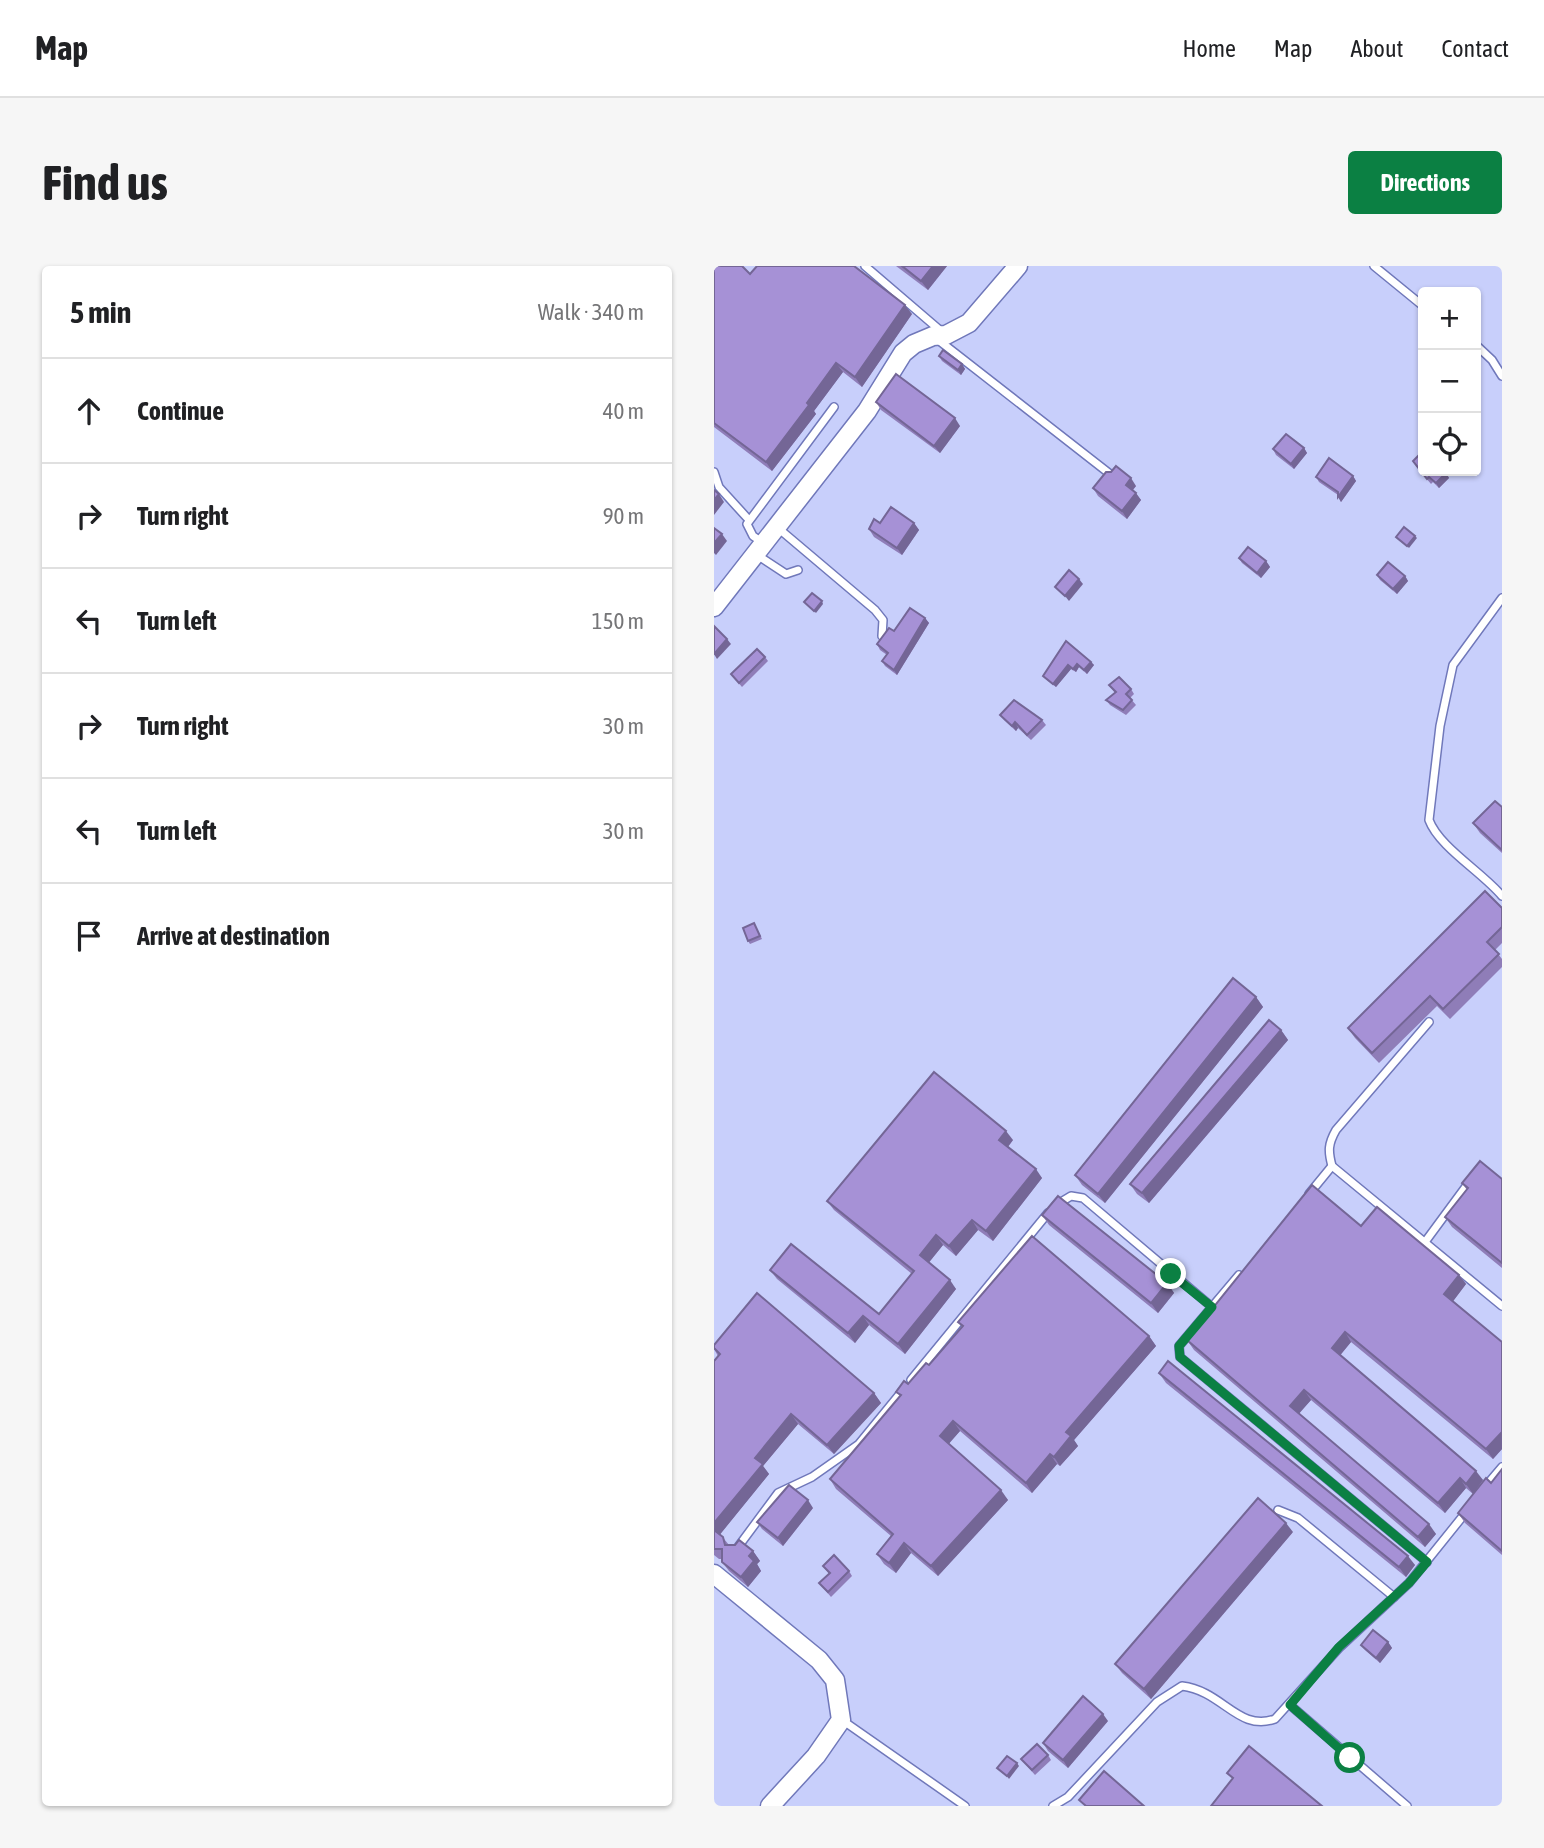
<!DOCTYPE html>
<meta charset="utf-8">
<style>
body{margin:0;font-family:"Asap Condensed",sans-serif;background:#f6f6f6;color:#202124}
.controls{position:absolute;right:21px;top:21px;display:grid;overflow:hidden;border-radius:7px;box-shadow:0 2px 5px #0004}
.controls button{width:63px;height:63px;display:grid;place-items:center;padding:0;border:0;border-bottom:2px solid #e0e0e0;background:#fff;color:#202124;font:35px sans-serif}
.stop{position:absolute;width:21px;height:21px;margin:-16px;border:5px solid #0b8043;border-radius:50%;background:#fff}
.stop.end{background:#0b8043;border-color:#fff;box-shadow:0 2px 7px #0008}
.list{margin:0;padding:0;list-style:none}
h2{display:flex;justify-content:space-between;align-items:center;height:91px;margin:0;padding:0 28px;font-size:30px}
h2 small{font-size:23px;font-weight:400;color:#757577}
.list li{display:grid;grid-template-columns:46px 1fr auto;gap:21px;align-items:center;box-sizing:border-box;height:105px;padding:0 28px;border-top:2px solid #e0e0e0}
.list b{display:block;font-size:26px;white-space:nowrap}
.list em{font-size:23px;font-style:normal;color:#757577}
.icon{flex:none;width:38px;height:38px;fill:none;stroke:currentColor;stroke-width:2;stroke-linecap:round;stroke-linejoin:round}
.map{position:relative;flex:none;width:788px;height:1540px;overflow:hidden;border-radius:7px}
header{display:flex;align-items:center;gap:42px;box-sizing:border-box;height:98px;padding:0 35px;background:#fff;border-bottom:2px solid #e0e0e0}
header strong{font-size:33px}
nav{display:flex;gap:38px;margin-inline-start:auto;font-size:24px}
.intro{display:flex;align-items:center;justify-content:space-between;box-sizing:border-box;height:168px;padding:0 42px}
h1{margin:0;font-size:49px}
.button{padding:18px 32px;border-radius:7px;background:#0b8043;color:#fff;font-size:24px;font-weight:700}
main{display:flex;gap:42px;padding:0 42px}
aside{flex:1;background:#fff;border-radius:7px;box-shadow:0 2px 5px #0004}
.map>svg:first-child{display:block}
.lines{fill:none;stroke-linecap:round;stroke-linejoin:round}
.service-casing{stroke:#7078ba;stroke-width:10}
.tertiary-casing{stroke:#7078ba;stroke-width:21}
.service{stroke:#fff;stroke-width:7}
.tertiary{stroke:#fff;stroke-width:18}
.wall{fill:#8f7db8}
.shaded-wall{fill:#746696}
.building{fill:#a691d6;stroke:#746696;stroke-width:2}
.route{stroke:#0b8043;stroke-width:9}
</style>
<header>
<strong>Map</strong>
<nav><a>Home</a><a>Map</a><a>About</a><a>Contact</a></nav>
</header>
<div class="intro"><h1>Find us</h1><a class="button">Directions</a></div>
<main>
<aside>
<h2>5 min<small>Walk · 340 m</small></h2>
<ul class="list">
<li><svg class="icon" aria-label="ahead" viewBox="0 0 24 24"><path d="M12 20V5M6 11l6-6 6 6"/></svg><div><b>Continue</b></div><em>40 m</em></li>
<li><svg class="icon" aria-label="right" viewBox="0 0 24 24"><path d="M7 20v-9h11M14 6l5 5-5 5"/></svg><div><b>Turn right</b></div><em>90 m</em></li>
<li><svg class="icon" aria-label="left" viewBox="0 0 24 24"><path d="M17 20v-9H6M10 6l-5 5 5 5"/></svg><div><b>Turn left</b></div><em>150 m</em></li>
<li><svg class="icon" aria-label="right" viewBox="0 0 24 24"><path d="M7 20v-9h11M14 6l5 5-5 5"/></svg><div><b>Turn right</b></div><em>30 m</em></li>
<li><svg class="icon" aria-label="left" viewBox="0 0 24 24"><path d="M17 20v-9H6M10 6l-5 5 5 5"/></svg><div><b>Turn left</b></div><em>30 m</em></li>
<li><svg class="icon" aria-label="arrive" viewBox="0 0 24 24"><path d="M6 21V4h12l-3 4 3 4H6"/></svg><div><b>Arrive at destination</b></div></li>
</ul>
</aside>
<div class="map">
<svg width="788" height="1540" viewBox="0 0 788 1540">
<rect width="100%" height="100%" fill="#c8cffb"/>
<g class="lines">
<g class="service-casing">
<g id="service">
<polyline points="151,0 228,66"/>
<polyline points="660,0 709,40"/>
<polyline points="223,73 396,208"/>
<polyline points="762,79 778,94 788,110"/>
<polyline points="0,206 5,221 35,254"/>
<polyline points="64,262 161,344 169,354 168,370"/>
<polyline points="48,276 39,270 33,258 120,141"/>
<polyline points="43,289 72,308 84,304"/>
<path d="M 788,332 L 739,399 L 726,460 L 715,554 C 725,581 768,606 788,630"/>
<path d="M 715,756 L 622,864 C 614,878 614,885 618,900 L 788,1040"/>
<polyline points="595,928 618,900"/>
<polyline points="342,939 357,930 369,932 498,1041"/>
<polyline points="711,976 756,915"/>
<polyline points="525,1009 465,1080 466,1091 713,1296"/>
<polyline points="197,1114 334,947"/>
<polyline points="771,1221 788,1201"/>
<polyline points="564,1244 584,1252 680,1331"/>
<polyline points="24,1281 64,1227 98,1211 145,1178 190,1123"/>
<polyline points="576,1439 693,1540"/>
<polyline points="128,1454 251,1540"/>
<path d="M 339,1540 L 354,1531 L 443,1436 L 468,1420 C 509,1425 524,1466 561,1453 L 626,1381 L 695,1317 L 753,1245"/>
</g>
</g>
<g class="tertiary-casing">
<g id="tertiary">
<polyline points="0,341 153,145 189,87 200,78 219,70 232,69 255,57 304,0"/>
<polyline points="0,1308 105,1394 121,1414 127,1454 102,1490 56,1540"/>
</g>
</g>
<use href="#service" class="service"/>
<use href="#tertiary" class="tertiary"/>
</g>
<g class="wall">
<polygon points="0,0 198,48 148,121 129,106 100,145 102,148 58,205 0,161"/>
<polygon points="182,0 233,0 214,24"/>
<polygon points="225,90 248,98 251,103 247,109 228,95"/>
<polygon points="162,136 246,160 226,187 167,144"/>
<polygon points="590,182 593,187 580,203 562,189 559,183"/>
<polygon points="702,200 732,207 735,212 725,222 719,216 717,218"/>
<polygon points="639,210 642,215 627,236 624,229 605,216 602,211"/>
<polygon points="422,220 419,224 427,234 413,253 384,230 379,222"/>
<polygon points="166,257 200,257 205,264 188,289 160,271 155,263"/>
<polygon points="525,292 552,295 556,301 547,312 528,297"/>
<polygon points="663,309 691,310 694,315 683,328 666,314"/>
<polygon points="211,352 215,357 183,409 171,400 168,395 173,389 166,384 163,378 180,365"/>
<polygon points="352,375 377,396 380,399 373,408 365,401 362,406 357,403 342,421 332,413 329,410"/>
<polygon points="51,391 54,395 28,421 17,408"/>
<polygon points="395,419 417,423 420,428 416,432 422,439 412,449 396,439 392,434 401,427"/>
<polygon points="286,449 328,454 332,459 317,474 304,462 302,465 290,454"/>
<polygon points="788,541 788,587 766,567 759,557"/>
<polygon points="788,642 788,677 781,684 788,693 788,701 736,753 723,740 665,797 641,772 634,762"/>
<polygon points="40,657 48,673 36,678 34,675"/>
<polygon points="542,731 549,741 391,937 368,919 361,909"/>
<polygon points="567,764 574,774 435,937 423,928 416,918"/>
<polygon points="299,874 294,881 328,912 279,975 264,964 242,990 229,979 215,996 242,1023 191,1088 155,1059 141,1077 63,1013 56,1004 165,1048 198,1008 120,944 113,935"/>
<polygon points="788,913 788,1002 738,961 731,951 753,924 748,917"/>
<polygon points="328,949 453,1017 460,1027 444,1047 335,959"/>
<polygon points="647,960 745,1009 752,1018 739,1035 788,1076 788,1183 779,1193 637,1076 626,1089 769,1214 759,1228 752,1222 731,1247 597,1134 585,1147 722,1268 711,1281 480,1084 473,1074"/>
<polygon points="244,1056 435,1070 442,1080 360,1174 364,1180 346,1200 343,1198 318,1227 246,1165 234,1178 294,1234 224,1310 197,1287 182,1307 170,1298 163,1288 177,1270 122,1223 116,1213 186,1130 182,1126 194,1118 215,1099 248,1061"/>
<polygon points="0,1079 160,1127 167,1137 120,1188 84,1158 49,1200 55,1208 6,1268 15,1279 39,1285 46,1295 43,1298 47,1305 34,1321 15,1305 8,1296 8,1293 5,1293 0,1289 0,1095 4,1090 0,1083"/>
<polygon points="445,1107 701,1299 692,1311 452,1117"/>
<polygon points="788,1203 788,1289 751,1257 744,1247 777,1217"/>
<polygon points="99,1242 69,1280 48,1263 43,1256"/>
<polygon points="579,1266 437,1433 408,1407 401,1398"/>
<polygon points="109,1300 135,1305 138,1310 117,1331 105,1317 115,1308"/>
<polygon points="674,1376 678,1382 666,1397 651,1384 647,1379"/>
<polygon points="394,1455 354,1502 334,1485 329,1477"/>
<polygon points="334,1489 337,1494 321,1509 307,1493"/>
</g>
<g class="shaded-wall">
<polygon points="219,0 233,0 214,24 207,15"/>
<polygon points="191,39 198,48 148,121 141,111"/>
<polygon points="122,97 129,106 100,145 102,148 58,205 52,196 93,137"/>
<polygon points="248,98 251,103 247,109 244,104"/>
<polygon points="241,152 246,160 226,187 220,180"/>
<polygon points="590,182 593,187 580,203 577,198"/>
<polygon points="732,207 735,212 725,222 722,217"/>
<polygon points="639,210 642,215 627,236 624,231"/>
<polygon points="417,212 422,220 417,226 412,219"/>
<polygon points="422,227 427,234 413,253 408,245"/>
<polygon points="5,228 10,236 0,249 0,234"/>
<polygon points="200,257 205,264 188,289 183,282"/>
<polygon points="8,268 13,275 2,289 0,287 0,277"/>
<polygon points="701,270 703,272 695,282 693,280"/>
<polygon points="552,295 556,301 547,312 543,307"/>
<polygon points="691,310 694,315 683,328 679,323"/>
<polygon points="365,313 369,318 355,335 351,330"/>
<polygon points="108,335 109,338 102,347 100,345"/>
<polygon points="211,352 215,357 183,409 180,404"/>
<polygon points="13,373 17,378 3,393 0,388"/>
<polygon points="377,396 380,399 373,408 370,404"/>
<polygon points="363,398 365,401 362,406 359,403"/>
<polygon points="354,399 357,403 342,421 339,418"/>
<polygon points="301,456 304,462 302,465 298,460"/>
<polygon points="542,731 549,741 391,937 384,928"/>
<polygon points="567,764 574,774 435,937 428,927"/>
<polygon points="292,865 299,874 292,883 285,874"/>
<polygon points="322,903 328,912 279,975 272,965"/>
<polygon points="258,954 264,964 242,990 235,980"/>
<polygon points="222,969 229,979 213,999 206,989"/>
<polygon points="745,1009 752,1018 737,1038 730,1028"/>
<polygon points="236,1014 242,1023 191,1088 184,1078"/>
<polygon points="453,1017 460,1027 444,1047 437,1037"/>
<polygon points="149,1050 155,1059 141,1077 134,1067"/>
<polygon points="631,1066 637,1076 624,1092 618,1082"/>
<polygon points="435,1070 442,1080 360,1174 364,1180 346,1200 340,1191 352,1166"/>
<polygon points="590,1124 597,1134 583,1150 576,1140"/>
<polygon points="160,1127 167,1137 120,1188 113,1179"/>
<polygon points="77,1148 84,1158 49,1200 55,1208 4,1271 0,1266 0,1257 41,1192"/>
<polygon points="239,1155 246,1165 233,1180 226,1170"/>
<polygon points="788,1166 788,1183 779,1193 772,1183"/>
<polygon points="336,1188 343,1198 318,1227 312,1217"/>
<polygon points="762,1205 769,1214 759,1228 752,1218"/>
<polygon points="746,1212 752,1222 731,1247 724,1237"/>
<polygon points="287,1224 294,1234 224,1310 217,1300"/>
<polygon points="94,1234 99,1242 69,1280 64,1272"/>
<polygon points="572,1257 579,1266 437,1433 430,1423"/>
<polygon points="715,1258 722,1268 711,1281 704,1271"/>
<polygon points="190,1277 197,1287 182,1307 175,1297"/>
<polygon points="39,1285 46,1295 43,1298 47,1305 34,1321 27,1311 35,1290"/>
<polygon points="694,1290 701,1299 692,1311 685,1301"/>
<polygon points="674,1376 678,1382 666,1397 662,1392"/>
<polygon points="389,1448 394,1455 354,1502 349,1494"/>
<polygon points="303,1497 305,1500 295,1513 293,1510"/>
</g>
<g class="building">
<polygon points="0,0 28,0 36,8 43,0 140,0 191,39 141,111 122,97 93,137 95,139 52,196 0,157"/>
<polygon points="188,0 219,0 207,15"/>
<polygon points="229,84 248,98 244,104 225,90"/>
<polygon points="182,108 241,152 220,180 162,136"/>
<polygon points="572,168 590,182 577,198 559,183"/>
<polygon points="709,185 709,205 730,205 732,207 722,217 715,211 713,213 699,195"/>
<polygon points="615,192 639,210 624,231 624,226 602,211"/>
<polygon points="402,200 417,212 412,219 422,227 408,245 379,222 392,206 397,206"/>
<polygon points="0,224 5,228 0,234"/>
<polygon points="177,241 200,257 183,282 155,263 160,253 166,257"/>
<polygon points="690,261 701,270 693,280 682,271"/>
<polygon points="0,262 8,268 0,277"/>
<polygon points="534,281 552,295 543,307 525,292"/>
<polygon points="674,296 691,310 679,323 663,309"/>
<polygon points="355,304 365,313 351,330 341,321"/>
<polygon points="98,327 108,335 100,345 90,336"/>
<polygon points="196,342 211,352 180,404 168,395 174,387 163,378 175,362 180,365"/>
<polygon points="0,360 13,373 0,388"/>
<polygon points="352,375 377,396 370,404 363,398 359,403 354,399 339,418 329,410"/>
<polygon points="43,383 51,391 25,417 17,408"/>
<polygon points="405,411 417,423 412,428 418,434 409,444 392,434 402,426 395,419"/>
<polygon points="300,434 328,454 313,469 301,456 298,460 286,449"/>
<polygon points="781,535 788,541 788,584 759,557"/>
<polygon points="771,625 788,642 788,661 773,676 785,688 729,743 716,730 658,787 634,762"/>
<polygon points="40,657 46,670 34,675 29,662"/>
<polygon points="519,712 542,731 384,928 361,909"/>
<polygon points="555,754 567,764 428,927 416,918"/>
<polygon points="220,806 292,865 285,874 322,903 272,965 258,954 235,980 222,969 206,989 236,1014 184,1078 149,1050 134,1067 56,1004 77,978 165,1048 200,1005 113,935"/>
<polygon points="766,895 788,913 788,997 731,951 754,922 748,917"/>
<polygon points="598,919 647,960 663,941 745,1009 730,1028 788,1076 788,1166 772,1183 631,1066 618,1082 762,1205 752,1218 746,1212 724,1237 590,1124 576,1140 715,1258 704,1271 473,1074"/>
<polygon points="344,930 453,1017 437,1037 328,949"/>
<polygon points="318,970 435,1070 352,1166 357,1170 340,1191 336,1188 312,1217 239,1155 226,1170 287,1224 217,1300 190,1277 175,1297 163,1288 179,1268 116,1213 187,1129 182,1126 190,1115 194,1118 212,1097 215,1099 249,1060 244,1056"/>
<polygon points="43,1027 160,1127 113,1179 77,1148 41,1192 49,1198 0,1257 0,1095 6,1088 0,1082 0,1079"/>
<polygon points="454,1095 694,1290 685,1301 445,1107"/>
<polygon points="788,1203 788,1285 744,1247 772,1212 777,1217"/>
<polygon points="75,1219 94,1234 64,1272 43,1256"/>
<polygon points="544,1232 572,1257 430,1423 401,1398"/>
<polygon points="0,1264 9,1271 11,1279 21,1279 25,1274 39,1285 35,1290 40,1295 27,1311 8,1296 8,1283 0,1283"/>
<polygon points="120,1289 135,1305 114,1326 105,1317 116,1307 109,1300"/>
<polygon points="659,1364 674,1376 662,1392 647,1379"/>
<polygon points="369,1430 389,1448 349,1494 329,1477"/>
<polygon points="323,1478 334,1489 318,1504 307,1493"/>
<polygon points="535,1480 608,1540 497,1540 519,1512 513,1507"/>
<polygon points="293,1490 303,1497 293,1510 283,1502"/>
<polygon points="390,1505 430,1540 372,1540 365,1534"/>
</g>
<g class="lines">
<polyline class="route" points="457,1008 498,1041 465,1080 466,1091 713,1296 695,1317 625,1381 576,1439 636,1492"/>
</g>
</svg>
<div class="controls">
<button>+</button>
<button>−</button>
<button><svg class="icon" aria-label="locate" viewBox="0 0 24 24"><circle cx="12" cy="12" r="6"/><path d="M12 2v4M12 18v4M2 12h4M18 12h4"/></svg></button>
</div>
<div class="stop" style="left:636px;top:1492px"></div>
<div class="stop end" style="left:457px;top:1008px"></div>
</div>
</main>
